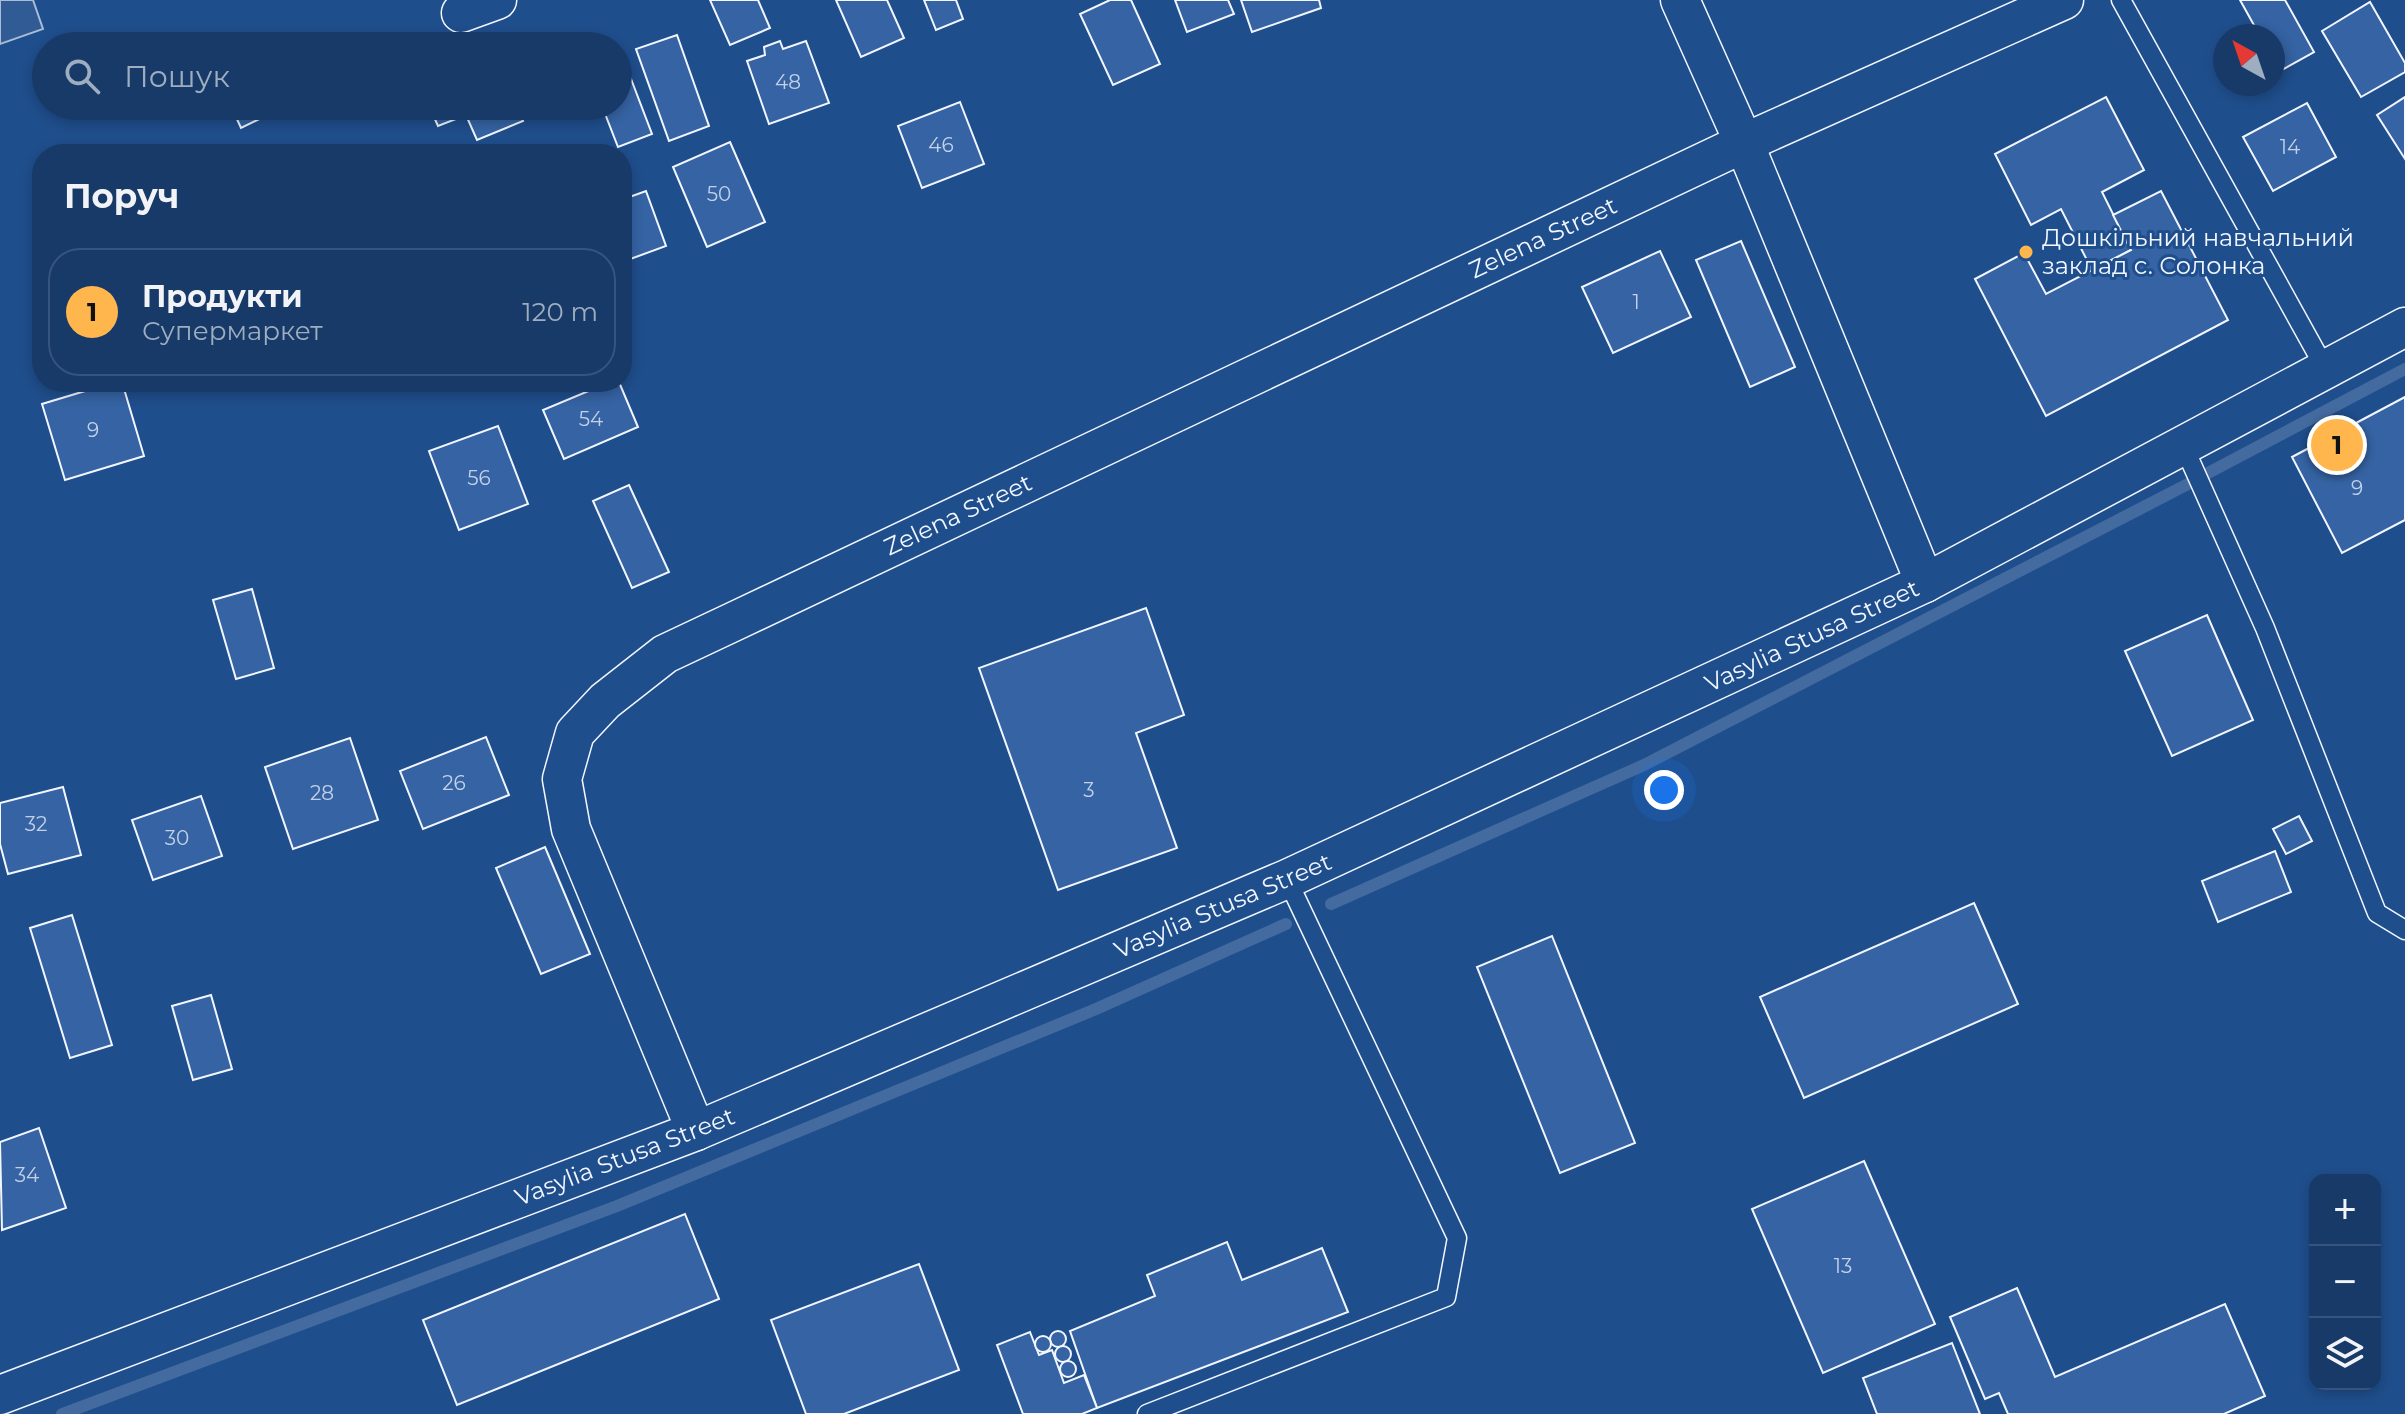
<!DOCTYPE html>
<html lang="uk">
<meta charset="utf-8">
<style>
body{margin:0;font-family:Montserrat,sans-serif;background:#244571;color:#f1f3f6}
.controls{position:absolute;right:24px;bottom:24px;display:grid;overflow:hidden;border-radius:16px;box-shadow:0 4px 12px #0003}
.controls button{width:72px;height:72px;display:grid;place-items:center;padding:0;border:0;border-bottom:2px solid #36547d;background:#173a69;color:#f1f3f6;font:40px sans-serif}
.compass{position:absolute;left:2213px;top:24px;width:72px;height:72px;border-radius:50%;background:#173a69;box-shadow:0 4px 12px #0003;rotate:320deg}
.you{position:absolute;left:1664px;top:790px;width:28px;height:28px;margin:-20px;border:6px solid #fff;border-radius:50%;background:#1a73e8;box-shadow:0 0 0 12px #1a73e833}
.badge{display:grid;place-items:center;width:52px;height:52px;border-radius:50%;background:#ffb74d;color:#111;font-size:26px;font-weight:700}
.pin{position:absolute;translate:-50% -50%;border:4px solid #fff;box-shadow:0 2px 8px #0006}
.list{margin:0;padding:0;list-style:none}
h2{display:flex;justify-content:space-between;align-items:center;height:104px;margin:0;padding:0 32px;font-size:34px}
h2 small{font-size:26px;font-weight:400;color:#9eadc0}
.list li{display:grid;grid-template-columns:52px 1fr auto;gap:24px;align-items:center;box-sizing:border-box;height:128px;margin:0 16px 16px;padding:0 16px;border:2px solid #36547d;border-radius:32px}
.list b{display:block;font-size:30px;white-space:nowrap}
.list p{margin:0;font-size:26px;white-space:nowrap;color:#9eadc0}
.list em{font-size:26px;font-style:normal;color:#9eadc0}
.icon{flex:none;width:44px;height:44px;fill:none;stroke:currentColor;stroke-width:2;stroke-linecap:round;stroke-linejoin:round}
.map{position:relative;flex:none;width:2405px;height:1414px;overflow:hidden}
.search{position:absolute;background:#173a69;box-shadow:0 4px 12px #0003;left:32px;top:32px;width:600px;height:88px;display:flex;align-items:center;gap:20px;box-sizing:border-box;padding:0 28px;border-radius:44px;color:#9eadc0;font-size:30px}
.panel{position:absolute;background:#173a69;box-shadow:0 4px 12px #0003;left:32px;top:144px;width:600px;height:248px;border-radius:32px}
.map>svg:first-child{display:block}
.built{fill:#305b95;stroke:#a8bbd7;stroke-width:2}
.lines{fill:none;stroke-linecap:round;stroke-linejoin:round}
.stream{stroke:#446ba0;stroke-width:12}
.building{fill:#3563a3;stroke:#f2f6ff;stroke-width:2}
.lane-casing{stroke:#f2f6ff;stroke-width:21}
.street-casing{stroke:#f2f6ff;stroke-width:41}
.lane{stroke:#1f4e8c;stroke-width:18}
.street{stroke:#1f4e8c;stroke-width:38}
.poi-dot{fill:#ffb74d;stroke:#1f4e8c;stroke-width:3}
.labels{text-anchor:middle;stroke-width:6;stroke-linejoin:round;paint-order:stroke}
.number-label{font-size:20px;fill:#c3d1e8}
.street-label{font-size:24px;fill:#f2f6ff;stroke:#1f4e8c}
.poi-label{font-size:24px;fill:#f2f6ff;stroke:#1f4e8c;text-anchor:start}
</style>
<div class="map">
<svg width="2405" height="1414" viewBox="0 0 2405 1414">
<rect width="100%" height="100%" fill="#1f4e8c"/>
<polygon class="built" points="0,0 33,0 43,29 0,44"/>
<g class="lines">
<g class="stream">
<polyline points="2208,473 2405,369"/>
<polyline points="1331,904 1644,765 2188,484"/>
<polyline points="62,1414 617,1206 1096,1009 1286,924"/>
</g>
</g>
<g class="building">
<polygon points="710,0 758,0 770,28 730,45"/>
<polygon points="836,0 887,0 904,38 861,57"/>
<polygon points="924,0 956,0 963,19 936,30"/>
<polygon points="1110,0 1131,0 1160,64 1113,85 1080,14"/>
<polygon points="1175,0 1228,0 1234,14 1187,32"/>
<polygon points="1241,0 1319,0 1321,8 1252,32"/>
<polygon points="2240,0 2285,0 2314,52 2280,71 2273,58 2273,36 2260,36"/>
<polygon points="2370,2 2405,63 2405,72 2361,97 2322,31"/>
<polygon points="677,35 709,126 669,141 636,49"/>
<polygon points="780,41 783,49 806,41 829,103 769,124 747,61 765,55 764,47"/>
<polygon points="628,71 652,134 618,147 602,106 618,106 618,75"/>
<polygon points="2106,97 2144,170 2102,192 2131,250 2092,270 2061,209 2031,225 1995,154"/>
<polygon points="2405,97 2405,159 2377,115"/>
<polygon points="960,102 984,164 922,188 898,126"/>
<polygon points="2307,103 2336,157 2273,191 2243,137"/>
<polygon points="231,106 276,106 278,110 241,128"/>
<polygon points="429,106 517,106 523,121 477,140 466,115 438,126"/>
<polygon points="730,142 765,222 707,247 673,167"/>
<polygon points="646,191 666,246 622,262 622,195 624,199"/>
<polygon points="2161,191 2228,320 2046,416 1975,279 2024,253 2046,294 2131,250 2113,215"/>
<polygon points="1741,241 1795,367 1750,387 1696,260"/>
<polygon points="1660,251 1691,317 1613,353 1582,287"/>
<polygon points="115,382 122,382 144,456 65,480 42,404"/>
<polygon points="610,382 619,382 638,427 564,459 543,410"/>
<polygon points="2405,397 2405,520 2342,553 2292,457"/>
<polygon points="498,426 528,504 459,530 429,451"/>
<polygon points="629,485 669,572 632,588 593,501"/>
<polygon points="252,589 274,668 236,679 213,600"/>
<polygon points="1146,608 1184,715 1136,733 1177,848 1058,890 979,668"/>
<polygon points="2207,615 2253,720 2172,756 2125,651"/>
<polygon points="486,737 509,795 423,829 400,771"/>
<polygon points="350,738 378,820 293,849 265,767"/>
<polygon points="63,787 81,855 8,874 0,844 0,803"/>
<polygon points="201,796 222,856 153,880 132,820"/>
<polygon points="2299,816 2312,841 2286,854 2273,829"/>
<polygon points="545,847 590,954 541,974 496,868"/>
<polygon points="2275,851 2291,892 2218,922 2202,881"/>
<polygon points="1974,903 2018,1004 1804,1098 1760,997"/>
<polygon points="72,915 112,1045 70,1058 30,928"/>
<polygon points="1552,936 1635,1143 1560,1173 1477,967"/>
<polygon points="211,995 232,1069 193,1080 172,1006"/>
<polygon points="39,1128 66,1208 2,1230 0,1142"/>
<polygon points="1864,1161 1935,1324 1823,1373 1752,1209"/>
<polygon points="685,1214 719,1299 457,1405 423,1320"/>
<polygon points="1227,1242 1242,1280 1322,1248 1348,1312 1097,1408 1070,1331 1155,1296 1147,1275"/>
<polygon points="919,1264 959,1370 844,1414 806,1414 771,1320"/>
<polygon points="2017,1288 2055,1377 2225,1304 2265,1396 2224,1414 2008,1414 1999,1393 1985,1399 1950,1317"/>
<circle cx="1058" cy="1339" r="8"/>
<polygon points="1030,1332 1039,1355 1052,1350 1064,1383 1084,1375 1097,1408 1082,1414 1023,1414 997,1345"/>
<circle cx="1043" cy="1344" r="8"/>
<polygon points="1952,1343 1980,1414 1877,1414 1863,1378"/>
<circle cx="1063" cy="1354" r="8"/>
<circle cx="1068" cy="1369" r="8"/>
</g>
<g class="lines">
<g class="lane-casing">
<g id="lane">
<polyline points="2121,0 2326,370"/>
<polyline points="2184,447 2265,628 2377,913 2405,930"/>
<polyline points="1147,1414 1446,1297 1457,1238 1287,879"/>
</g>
</g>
<g class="street-casing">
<g id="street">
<polyline points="1680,0 1744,143 1925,583"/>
<polyline points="461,13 497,0"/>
<polyline points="696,1131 571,829 562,779 575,733 605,701 665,654 735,621 1744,143 2064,0"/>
<polyline points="0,1395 696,1131 1287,879 1925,583 2405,327"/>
</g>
</g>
<use href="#lane" class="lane"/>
<use href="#street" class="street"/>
</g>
<circle class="poi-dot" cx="2026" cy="252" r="8"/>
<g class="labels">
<g class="number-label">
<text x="788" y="89">48</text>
<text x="941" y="152">46</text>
<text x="2290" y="154">14</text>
<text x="719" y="201">50</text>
<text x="1636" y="309">1</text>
<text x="591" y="426">54</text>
<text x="93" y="437">9</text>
<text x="479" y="485">56</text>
<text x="2357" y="495">9</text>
<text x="454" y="790">26</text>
<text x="1089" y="797">3</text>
<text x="322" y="800">28</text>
<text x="36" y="831">32</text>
<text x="177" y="845">30</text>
<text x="27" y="1182">34</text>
<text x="1843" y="1273">13</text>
</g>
<g class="street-label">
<text transform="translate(1543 238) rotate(-25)" y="8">Zelena Street</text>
<text transform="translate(958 515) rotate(-25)" y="8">Zelena Street</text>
<text transform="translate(1812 636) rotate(-25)" y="8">Vasylia Stusa Street</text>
<text transform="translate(1223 906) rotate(-23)" y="8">Vasylia Stusa Street</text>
<text transform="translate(625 1157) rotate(-21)" y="8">Vasylia Stusa Street</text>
</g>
<g class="poi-label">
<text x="2042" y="246">Дошкільний навчальний<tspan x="2042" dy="28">заклад с. Солонка</tspan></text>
</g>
</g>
</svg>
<div class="controls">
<button>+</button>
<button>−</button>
<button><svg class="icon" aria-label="layers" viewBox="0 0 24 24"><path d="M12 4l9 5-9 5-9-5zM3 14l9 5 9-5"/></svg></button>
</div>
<svg class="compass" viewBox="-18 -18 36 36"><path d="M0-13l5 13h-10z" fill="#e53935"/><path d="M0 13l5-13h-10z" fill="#9eadc0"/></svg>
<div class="you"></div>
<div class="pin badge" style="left:2337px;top:445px">1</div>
<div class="search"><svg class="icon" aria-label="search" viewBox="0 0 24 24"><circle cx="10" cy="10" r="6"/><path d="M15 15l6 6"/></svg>Пошук</div>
<section class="panel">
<h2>Поруч<small></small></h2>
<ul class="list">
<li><span class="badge">1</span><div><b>Продукти</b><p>Супермаркет</p></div><em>120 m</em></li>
</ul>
</section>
</div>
